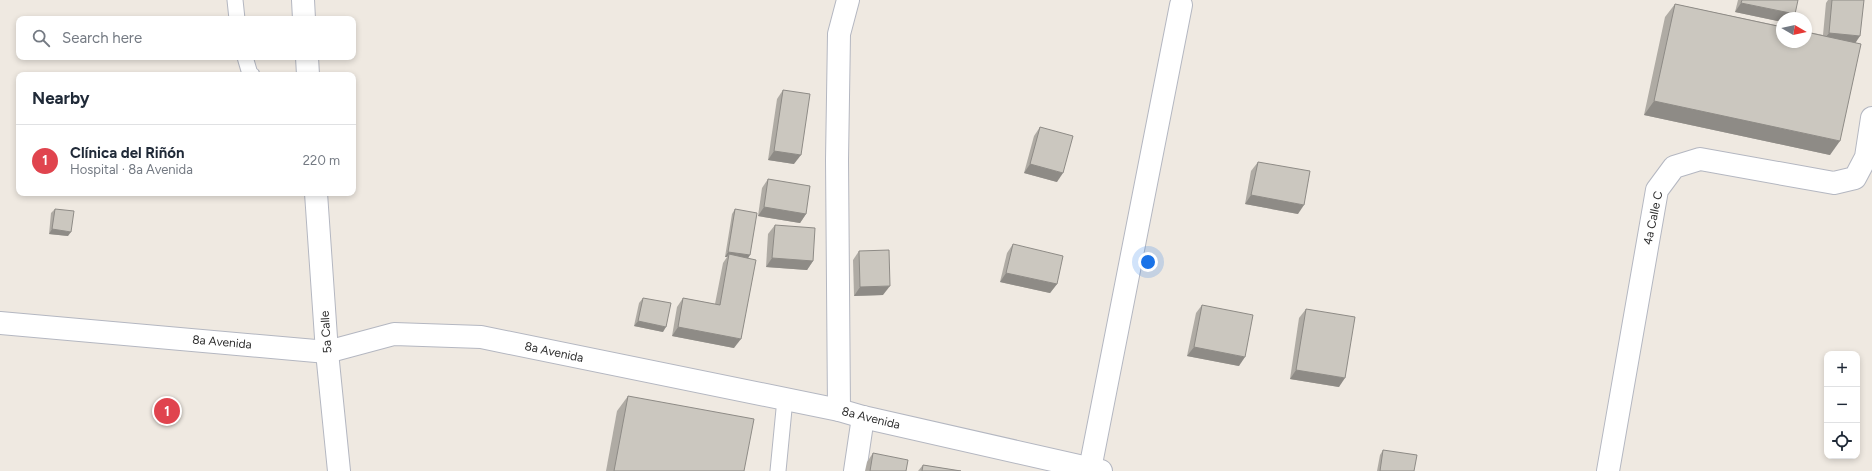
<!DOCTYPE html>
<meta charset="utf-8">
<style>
body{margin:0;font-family:Figtree,sans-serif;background:#f2f2f3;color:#1f2937}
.controls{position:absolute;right:12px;bottom:12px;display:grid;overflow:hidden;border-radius:8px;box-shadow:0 2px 6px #0003}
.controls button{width:36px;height:36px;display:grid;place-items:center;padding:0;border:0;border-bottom:1px solid #e0e1e3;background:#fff;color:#1f2937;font:20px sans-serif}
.compass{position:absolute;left:1776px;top:12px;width:36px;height:36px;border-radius:50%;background:#fff;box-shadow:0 2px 6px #0003;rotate:99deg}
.you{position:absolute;left:1148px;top:262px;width:14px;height:14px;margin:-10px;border:3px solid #fff;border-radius:50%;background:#1a73e8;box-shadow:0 0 0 6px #1a73e833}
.badge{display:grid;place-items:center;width:26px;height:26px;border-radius:50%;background:#db2777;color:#fff;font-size:13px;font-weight:700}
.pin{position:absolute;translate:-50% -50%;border:2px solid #fff;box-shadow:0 1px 4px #0006}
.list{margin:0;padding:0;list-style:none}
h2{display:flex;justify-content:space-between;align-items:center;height:52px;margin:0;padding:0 16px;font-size:17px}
h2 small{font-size:13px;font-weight:400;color:#747a83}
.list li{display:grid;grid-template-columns:26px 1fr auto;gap:12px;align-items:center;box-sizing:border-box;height:72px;padding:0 16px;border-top:1px solid #e0e1e3}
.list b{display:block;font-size:15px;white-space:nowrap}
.list p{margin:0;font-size:13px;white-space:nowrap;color:#747a83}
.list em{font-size:13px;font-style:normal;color:#747a83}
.icon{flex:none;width:22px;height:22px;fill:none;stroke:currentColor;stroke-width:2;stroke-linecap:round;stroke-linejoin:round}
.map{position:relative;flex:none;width:1872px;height:471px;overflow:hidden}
.search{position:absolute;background:#fff;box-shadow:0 2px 6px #0003;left:16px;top:16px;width:340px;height:44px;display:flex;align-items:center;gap:10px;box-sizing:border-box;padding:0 14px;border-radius:8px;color:#747a83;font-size:15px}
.panel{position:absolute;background:#fff;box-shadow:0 2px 6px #0003;left:16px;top:72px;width:340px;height:124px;border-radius:8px}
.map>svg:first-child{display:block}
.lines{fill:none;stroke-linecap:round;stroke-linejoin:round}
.lane-casing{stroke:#b4b7c1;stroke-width:17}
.street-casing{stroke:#b4b7c1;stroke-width:24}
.secondary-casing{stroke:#b4b7c1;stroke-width:24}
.lane{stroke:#fff;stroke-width:15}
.street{stroke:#fff;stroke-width:22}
.secondary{stroke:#fff;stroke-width:22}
.wall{fill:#afaba4}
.shaded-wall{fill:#8e8b86}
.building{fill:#cbc7bf;stroke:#8e8b86}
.labels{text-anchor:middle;stroke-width:4;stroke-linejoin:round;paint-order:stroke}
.street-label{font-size:12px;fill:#2e2e2e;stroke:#fff}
</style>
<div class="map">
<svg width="1872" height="471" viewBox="0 0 1872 471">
<rect width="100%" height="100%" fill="#efe9e1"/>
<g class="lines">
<g class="lane-casing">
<g id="lane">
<polyline points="235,0 237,19"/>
<polyline points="245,57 250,74 252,75"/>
<polyline points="778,471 785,399"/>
</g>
</g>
<g class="street-casing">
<g id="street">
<polyline points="0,323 327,352 394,334 481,337 839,410 863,417 1101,471"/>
<polyline points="839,410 837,160 839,34 848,0"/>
<polyline points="1090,469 1181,5"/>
<polyline points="855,471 863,417"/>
<polyline points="1608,471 1657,190 1674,167 1700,159 1834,183 1855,178 1866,157 1872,118"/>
</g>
</g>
<g class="secondary-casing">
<g id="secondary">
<polyline points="303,0 304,19"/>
<polyline points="307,57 308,75"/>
<polyline points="316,193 327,352 339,471"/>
</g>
</g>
<use href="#lane" class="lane"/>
<use href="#street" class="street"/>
<use href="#secondary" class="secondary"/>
</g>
<g class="wall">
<polygon points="1738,0 1798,0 1782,18 1782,22 1735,12"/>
<polygon points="1828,0 1832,0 1856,43 1830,155 1644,115 1665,17 1675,4 1823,35 1826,3"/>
<polygon points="783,90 794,164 768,160 777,99"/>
<polygon points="1040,127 1057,182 1024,173 1034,136"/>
<polygon points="1258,162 1298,214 1245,204 1251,171"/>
<polygon points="768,179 806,214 800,223 758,216 762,188"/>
<polygon points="55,209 68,236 49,234 51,213"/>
<polygon points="735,209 748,258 734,348 672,336 677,307 683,298 715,304 723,263 727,257 725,257 732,214"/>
<polygon points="775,225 813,261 807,270 766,267 768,234"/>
<polygon points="1013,244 1057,284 1050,293 1000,282 1007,253"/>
<polygon points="859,251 883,295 854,296 853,260"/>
<polygon points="643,298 663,332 634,326 639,303"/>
<polygon points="1202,305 1239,366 1187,356 1196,313"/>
<polygon points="1306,309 1339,387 1290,379 1299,318"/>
<polygon points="628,396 744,471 606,471 617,411"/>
<polygon points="1383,450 1414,471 1377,471 1380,455"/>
<polygon points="873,453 906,471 865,471 867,462"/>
<polygon points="923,465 961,471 918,471"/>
</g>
<g class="shaded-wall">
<polygon points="1741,3 1795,14 1793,18 1782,18 1782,22 1735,12"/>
<polygon points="1829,33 1860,36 1854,45 1822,42"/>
<polygon points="1654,101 1840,141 1830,155 1644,115"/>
<polygon points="774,151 801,155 794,164 768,160"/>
<polygon points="1030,164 1063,173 1057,182 1024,173"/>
<polygon points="1251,195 1304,205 1298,214 1245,204"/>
<polygon points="764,207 806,214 800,223 758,216"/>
<polygon points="52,229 71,232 68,236 49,234"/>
<polygon points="728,252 750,255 747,260 729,254 727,257 725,257"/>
<polygon points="772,258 813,261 807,270 766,267"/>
<polygon points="1006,273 1057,284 1050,293 1000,282"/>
<polygon points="890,286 883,295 854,296 860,287"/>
<polygon points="638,321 666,327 663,332 634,326"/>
<polygon points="678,327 741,339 734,348 672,336"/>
<polygon points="1194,347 1245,357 1239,366 1187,356"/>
<polygon points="1296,370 1345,378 1339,387 1290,379"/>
</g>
<g class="building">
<polygon points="1742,0 1798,0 1795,14 1741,3"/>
<polygon points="1832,0 1864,0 1860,36 1829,33"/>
<polygon points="1675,4 1782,27 1782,42 1806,42 1806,32 1861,44 1840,141 1654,101"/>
<polygon points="783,90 810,94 801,155 774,151"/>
<polygon points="1040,127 1073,136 1063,173 1030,164"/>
<polygon points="1258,162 1310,171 1304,205 1251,195"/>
<polygon points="768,179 810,186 806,214 764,207"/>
<polygon points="55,209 74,211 71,232 52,229"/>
<polygon points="735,209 757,213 750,255 728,252"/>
<polygon points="775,225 815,228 813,261 772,258"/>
<polygon points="1013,244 1063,256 1057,284 1006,273"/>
<polygon points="889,250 890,286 860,287 859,251"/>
<polygon points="729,254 756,260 741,339 678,327 683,298 720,305"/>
<polygon points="643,298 671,303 666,327 638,321"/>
<polygon points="1202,305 1253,315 1245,357 1194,347"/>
<polygon points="1306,309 1355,317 1345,378 1296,370"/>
<polygon points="628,396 754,419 744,471 614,471"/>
<polygon points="1383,450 1417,455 1414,471 1380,471"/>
<polygon points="873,453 908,460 906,471 870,471"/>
<polygon points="923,465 961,471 922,471"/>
</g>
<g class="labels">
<g class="street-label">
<text transform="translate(1653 218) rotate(-78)" y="4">4a Calle C</text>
<text transform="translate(326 332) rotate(-94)" y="4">5a Calle</text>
<text transform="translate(222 342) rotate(5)" y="4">8a Avenida</text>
<text transform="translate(554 352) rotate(12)" y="4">8a Avenida</text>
<text transform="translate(871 418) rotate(14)" y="4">8a Avenida</text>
</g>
</g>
</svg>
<div class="controls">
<button>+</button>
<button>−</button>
<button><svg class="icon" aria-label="locate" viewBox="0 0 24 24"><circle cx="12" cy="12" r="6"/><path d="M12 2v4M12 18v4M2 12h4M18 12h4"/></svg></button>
</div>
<svg class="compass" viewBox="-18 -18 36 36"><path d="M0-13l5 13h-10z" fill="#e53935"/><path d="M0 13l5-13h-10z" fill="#747a83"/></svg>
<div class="you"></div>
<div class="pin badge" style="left:167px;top:411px;background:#e0444e">1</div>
<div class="search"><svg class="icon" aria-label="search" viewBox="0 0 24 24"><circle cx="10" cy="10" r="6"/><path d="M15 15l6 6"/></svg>Search here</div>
<section class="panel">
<h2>Nearby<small></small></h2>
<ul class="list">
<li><span class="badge" style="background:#e0444e">1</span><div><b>Clínica del Riñón</b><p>Hospital · 8a Avenida</p></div><em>220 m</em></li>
</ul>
</section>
</div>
